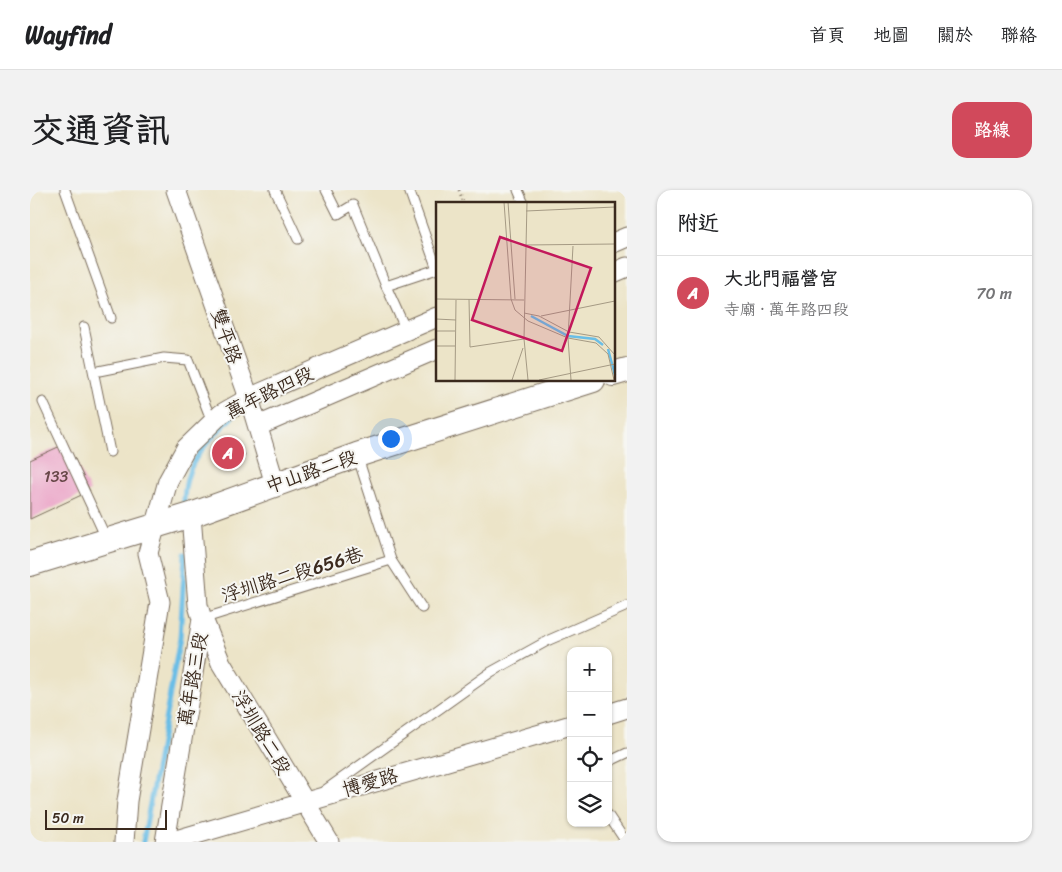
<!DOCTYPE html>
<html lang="zh-TW">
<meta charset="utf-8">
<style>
body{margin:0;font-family:Sriracha,"LXGW WenKai TC",sans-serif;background:#f2f2f2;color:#202124}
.controls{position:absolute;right:15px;bottom:15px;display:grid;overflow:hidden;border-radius:10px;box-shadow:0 1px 4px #0004}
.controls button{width:45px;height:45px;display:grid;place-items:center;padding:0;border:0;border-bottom:1px solid #e0e0e0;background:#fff;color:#202124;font:25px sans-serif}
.scale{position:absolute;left:15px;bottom:12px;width:122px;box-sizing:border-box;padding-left:5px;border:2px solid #3b2a1e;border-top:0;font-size:14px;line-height:18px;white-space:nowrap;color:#3b2a1e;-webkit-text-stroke:4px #f6f6f2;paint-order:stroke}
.you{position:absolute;left:360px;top:248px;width:18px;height:18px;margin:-12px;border:4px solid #fff;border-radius:50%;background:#1a73e8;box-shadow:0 0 0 8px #1a73e833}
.badge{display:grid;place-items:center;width:32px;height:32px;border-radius:50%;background:#d1495b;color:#fff;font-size:16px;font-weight:700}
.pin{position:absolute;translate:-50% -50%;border:2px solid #fff;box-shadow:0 1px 5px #0006}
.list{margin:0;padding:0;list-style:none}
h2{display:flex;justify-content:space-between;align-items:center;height:65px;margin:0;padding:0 20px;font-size:21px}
h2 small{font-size:16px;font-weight:400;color:#757577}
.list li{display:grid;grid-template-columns:32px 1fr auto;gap:15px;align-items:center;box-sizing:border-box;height:75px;padding:0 20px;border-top:1px solid #e0e0e0}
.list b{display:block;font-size:19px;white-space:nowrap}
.list p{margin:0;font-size:16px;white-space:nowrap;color:#757577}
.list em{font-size:16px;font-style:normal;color:#757577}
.icon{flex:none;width:28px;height:28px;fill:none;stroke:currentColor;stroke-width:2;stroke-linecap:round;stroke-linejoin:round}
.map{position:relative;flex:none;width:597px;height:652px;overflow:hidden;border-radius:15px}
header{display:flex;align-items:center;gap:30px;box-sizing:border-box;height:70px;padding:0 25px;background:#fff;border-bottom:1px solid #e0e0e0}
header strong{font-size:24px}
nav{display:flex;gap:28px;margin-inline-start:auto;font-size:18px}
.intro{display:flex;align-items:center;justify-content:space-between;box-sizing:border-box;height:120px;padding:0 30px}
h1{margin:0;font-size:35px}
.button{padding:12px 22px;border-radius:15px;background:#d1495b;color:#fff;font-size:18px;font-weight:700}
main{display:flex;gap:30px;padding:0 30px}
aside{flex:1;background:#fff;border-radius:15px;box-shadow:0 1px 4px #0004}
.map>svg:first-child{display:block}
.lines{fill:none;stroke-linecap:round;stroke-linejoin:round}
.stream{stroke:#6abee6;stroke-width:5}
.building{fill:#ea9fc4}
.service-casing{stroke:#796b5a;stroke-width:11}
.minor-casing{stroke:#796b5a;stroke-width:21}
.tertiary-casing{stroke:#796b5a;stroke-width:26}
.path{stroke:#796b5a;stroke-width:3;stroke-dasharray:1 4;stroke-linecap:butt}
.service{stroke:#fff;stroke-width:9}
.minor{stroke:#fff;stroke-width:19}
.tertiary{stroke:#fff;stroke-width:24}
.labels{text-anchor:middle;stroke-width:4;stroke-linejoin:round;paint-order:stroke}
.number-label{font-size:16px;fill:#674748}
.street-label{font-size:19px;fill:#3b2a1e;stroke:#f6f6f2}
.inset-river{fill:none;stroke:#6abee6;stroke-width:2.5}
.inset-road{fill:none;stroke:#a59a84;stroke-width:1}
.view{fill:#c2185b;fill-opacity:0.15;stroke:#c2185b;stroke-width:2.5}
.inset-edge{fill:none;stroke:#3b2a1e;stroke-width:2.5}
</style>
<header>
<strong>Wayfind</strong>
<nav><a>首頁</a><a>地圖</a><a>關於</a><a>聯絡</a></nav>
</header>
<div class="intro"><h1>交通資訊</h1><a class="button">路線</a></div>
<main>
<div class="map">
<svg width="597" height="652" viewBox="0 0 597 652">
<rect width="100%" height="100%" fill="#f6f6f2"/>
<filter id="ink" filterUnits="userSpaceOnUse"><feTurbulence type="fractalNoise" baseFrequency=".02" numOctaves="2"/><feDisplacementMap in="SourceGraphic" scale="10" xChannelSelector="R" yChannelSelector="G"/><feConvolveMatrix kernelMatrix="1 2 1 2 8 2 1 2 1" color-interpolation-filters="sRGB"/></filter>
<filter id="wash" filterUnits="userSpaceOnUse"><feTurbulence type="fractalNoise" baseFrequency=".0096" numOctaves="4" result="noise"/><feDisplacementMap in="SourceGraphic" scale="20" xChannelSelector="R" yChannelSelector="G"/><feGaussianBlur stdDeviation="1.12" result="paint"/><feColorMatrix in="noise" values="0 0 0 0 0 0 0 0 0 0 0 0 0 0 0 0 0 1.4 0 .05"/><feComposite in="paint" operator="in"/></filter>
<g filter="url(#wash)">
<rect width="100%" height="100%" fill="#ece4c8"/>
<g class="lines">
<g class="stream">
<path d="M 154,321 C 152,273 173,258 203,226"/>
<polyline points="113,652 150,448 155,364"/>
</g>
</g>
<g id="blocks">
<g class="building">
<polygon points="203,247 215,265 193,279 181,261"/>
<polygon points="37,253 60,301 0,329 0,270"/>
</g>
</g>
</g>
<g filter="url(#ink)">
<use href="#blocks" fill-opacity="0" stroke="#796b5a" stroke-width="1"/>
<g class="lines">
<g class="service-casing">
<g id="service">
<polyline points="35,0 81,128"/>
<polyline points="245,0 268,49"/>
<polyline points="296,0 308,24 323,15 356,96"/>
<polyline points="488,0 494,14"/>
<polyline points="54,137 80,262"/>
<polyline points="376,140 356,96 407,79 379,0"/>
<polyline points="64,182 134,168 158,170 182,232"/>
<polyline points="13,212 77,350"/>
<polyline points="327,265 361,370 392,418"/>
<polyline points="172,429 361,370"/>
<polyline points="578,572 597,563"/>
<polyline points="294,601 461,482 519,450 597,416"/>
<polyline points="578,625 596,652"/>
</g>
</g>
<g class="minor-casing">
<g id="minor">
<polyline points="146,0 219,208 245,294"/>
<polyline points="583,53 597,47"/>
<polyline points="583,83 597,77"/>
<polyline points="228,236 407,159"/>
<polyline points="173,429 191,473 299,652"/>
<polyline points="578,524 597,518"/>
<polyline points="94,652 97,611 130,412 118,363 138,291 156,258 191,224 219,208 407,127"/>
<polyline points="135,652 172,429 168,415 161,325"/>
<polyline points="139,652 541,535"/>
</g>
</g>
<g class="tertiary-casing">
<g id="tertiary">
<polyline points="583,184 597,180"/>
<polyline points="0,374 161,325 327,265 563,190"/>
</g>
</g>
<polyline class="path" points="429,0 434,14"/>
<use href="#service" class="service"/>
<use href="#minor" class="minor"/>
<use href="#tertiary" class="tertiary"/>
</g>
</g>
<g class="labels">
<g class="number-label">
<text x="26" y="292">133</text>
</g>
<g class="street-label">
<text transform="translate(197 146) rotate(71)" y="7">雙平路</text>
<text transform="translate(239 202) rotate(-26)" y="7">萬年路四段</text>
<text transform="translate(281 281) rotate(-19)" y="7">中山路二段</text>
<text transform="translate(262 384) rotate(-17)" y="7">浮圳路二段656巷</text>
<text transform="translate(162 489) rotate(-80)" y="7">萬年路三段</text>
<text transform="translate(232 542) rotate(59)" y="7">浮圳路二段</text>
<text transform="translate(340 592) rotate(-16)" y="7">博愛路</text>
</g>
</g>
<g transform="translate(406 12)">
<rect width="179" height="179" fill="#ece4c8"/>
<path class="inset-river" d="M 95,114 L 132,134 L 159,137 L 167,143M 172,147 L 179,173"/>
<path class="inset-road" d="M 68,0 L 75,97 L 79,108 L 92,119 L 132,136 L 160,141 L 172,152 L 178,178M 72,0 L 79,97M 91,0 L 88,137 L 92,178M 179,0 L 179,34M 90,9 L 179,5M 89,43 L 179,42M 0,97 L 88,98M 33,97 L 34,145 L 88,137M 88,111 L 103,114 L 133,130 L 163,135 L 179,153M 105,114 L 179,99M 0,117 L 20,118M 0,129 L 19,129M 0,144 L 19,144M 19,178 L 20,98M 76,178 L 87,146M 103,178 L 179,162M 135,178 L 132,136 L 137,44"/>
<path class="view" d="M 64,35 L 155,66 L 126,149 L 36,118 Z"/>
<rect width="179" height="179" class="inset-edge"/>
</g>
</svg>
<div class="controls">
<button>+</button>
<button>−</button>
<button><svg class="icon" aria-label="locate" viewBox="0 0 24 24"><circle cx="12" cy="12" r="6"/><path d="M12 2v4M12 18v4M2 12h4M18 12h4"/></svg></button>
<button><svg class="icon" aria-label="layers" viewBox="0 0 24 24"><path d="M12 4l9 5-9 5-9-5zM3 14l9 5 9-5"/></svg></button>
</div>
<div class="scale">50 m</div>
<div class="you"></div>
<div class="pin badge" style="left:198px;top:263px">A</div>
</div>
<aside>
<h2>附近<small></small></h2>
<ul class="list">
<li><span class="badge">A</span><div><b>大北門福營宮</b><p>寺廟 · 萬年路四段</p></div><em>70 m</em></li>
</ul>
</aside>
</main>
